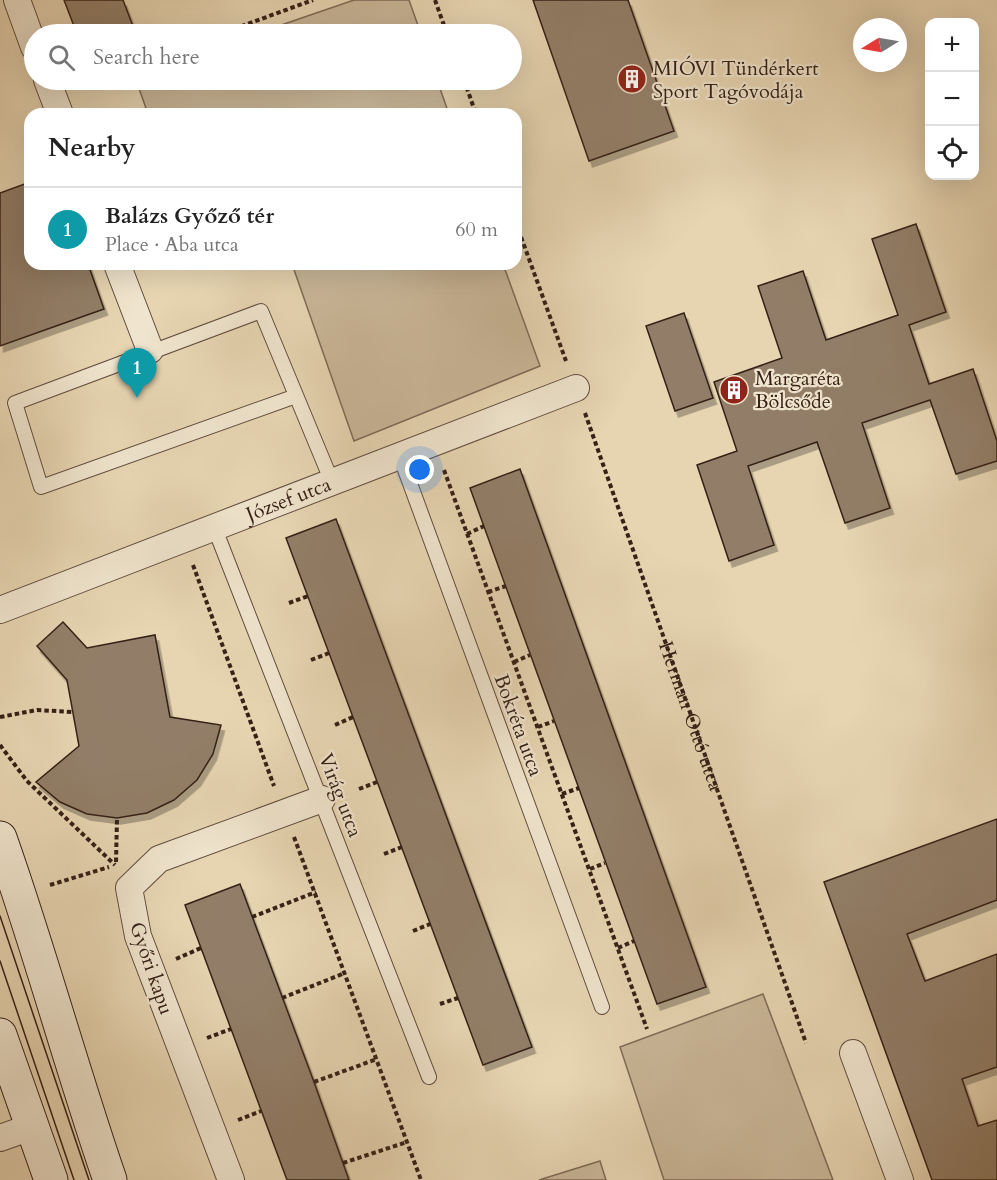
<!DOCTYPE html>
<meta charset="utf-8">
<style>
body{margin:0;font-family:Cardo,serif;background:#f2f2f2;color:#222}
.controls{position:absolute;right:18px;top:18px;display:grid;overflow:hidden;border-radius:12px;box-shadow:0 6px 24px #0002}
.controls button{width:54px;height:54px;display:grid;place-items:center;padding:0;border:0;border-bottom:2px solid #e0e0e0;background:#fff;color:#222;font:30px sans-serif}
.compass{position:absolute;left:853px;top:18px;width:54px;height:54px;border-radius:50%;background:#fff;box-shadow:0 6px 24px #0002;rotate:259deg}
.you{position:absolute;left:420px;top:470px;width:21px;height:21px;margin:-15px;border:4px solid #fff;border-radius:50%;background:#1a73e8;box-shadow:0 0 0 9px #1a73e833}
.badge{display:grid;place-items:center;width:39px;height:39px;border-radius:50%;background:#1a73e8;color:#fff;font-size:20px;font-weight:700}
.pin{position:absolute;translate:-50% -50px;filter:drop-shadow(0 2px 3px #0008)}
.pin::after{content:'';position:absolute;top:32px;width:21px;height:18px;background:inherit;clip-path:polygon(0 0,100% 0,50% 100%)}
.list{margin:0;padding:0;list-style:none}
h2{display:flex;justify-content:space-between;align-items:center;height:78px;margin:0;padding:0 24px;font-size:26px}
h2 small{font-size:20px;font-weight:400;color:#767676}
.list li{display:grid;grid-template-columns:39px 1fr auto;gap:18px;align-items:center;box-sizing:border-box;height:84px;padding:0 24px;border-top:2px solid #e0e0e0}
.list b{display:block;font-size:22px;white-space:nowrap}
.list p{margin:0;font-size:20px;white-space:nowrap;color:#767676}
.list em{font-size:20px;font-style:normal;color:#767676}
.icon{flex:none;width:33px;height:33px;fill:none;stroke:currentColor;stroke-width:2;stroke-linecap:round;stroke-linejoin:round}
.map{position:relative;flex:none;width:997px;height:1180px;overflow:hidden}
.search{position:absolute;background:#fff;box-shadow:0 6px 24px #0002;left:24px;top:24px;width:498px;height:66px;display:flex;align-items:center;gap:15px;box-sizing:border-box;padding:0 21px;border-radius:33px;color:#767676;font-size:22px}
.panel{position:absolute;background:#fff;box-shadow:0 6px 24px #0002;left:24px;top:108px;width:498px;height:162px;border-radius:18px}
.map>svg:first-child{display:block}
.green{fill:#c9b698;stroke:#806b58;stroke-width:1.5}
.building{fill:#927e68;stroke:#362017;stroke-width:1.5;filter:url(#shadow)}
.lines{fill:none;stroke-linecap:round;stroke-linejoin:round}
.lane-casing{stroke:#624d3e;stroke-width:16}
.street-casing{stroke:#624d3e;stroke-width:28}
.secondary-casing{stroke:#362017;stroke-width:35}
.path{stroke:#362017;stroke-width:4;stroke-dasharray:4.5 3;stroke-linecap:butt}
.lane{stroke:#efe4cd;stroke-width:14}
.street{stroke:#efe4cd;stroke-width:26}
.secondary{stroke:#efe4cd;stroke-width:33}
.tram{stroke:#362017;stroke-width:1.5}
.labels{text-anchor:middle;stroke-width:4.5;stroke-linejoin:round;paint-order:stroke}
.poi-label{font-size:20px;fill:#362017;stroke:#efe4cd;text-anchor:start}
.street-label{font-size:20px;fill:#362017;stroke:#efe4cd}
</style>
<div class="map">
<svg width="997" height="1180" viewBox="0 0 997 1180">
<defs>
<filter id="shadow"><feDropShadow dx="3.5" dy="6" stdDeviation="0" flood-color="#0004"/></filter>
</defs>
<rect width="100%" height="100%" fill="#e7d5b2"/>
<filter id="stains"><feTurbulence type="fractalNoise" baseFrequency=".00333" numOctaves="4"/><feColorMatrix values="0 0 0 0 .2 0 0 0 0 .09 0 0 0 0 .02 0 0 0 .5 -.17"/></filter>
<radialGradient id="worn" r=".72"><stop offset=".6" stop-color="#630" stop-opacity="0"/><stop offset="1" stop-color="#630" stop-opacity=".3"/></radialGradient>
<g class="green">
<polygon points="354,0 409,0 421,34 255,34"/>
<polygon points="136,80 437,80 449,114 148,114"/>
<polygon points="292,264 503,264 540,366 354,441"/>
<polygon points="763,994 833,1180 664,1180 620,1047"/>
<polygon points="600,1161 606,1180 539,1180"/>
</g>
<g class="building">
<polygon points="64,0 123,0 136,34 77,34"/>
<polygon points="533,0 628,0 674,131 589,161"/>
<polygon points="30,182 30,264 88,264 104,309 0,346 0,193"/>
<polygon points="916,224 946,312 909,325 929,384 973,369 997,441 997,461 956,474 930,400 862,423 890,508 845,523 817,442 748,466 774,545 729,561 697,465 737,451 714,382 782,358 758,286 803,271 826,340 898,315 872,239"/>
<polygon points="684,313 713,398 675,411 646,326"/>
<polygon points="520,469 706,987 657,1004 470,488"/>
<polygon points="336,519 532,1047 483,1065 286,538"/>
<polygon points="63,622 87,648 155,635 170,717 221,725 213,754 197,780 174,800 147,813 117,818 87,814 60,802 36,782 79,746 67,680 37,646"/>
<polygon points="997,819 997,900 907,934 925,981 997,954 997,1067 962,1079 978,1126 997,1120 997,1180 932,1180 824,882"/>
<polygon points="240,884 314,1082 349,1180 287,1180 201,948 185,905"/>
</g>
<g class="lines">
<g class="lane-casing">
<g id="lane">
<polyline points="296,396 41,487 15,403 261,311 332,482"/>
<polyline points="400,456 602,1007"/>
<polyline points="215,529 429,1077"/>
</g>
</g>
<g class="street-casing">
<g id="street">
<polyline points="17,0 34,47"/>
<polyline points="47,80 60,114"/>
<polyline points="117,264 150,350"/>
<path id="s2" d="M 0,610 L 576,388"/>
<polyline points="853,1053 900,1180"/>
<polyline points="0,1138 31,1127"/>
<polyline points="231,1180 138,936 129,888 159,859 322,799"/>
</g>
</g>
<g class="secondary-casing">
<g id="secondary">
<path d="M 0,838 C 40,951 71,1067 110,1180"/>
<polyline points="0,1035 51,1180"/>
</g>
</g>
<g class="path">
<polyline points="435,0 447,34"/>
<polyline points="220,34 313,0"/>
<polyline points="464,80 476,114"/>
<polyline points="80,87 99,80"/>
<polyline points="516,223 566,361"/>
<path id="s1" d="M 585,413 L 806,1043"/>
<polyline points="444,470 647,1029"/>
<polyline points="467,534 484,526"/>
<polyline points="193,565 274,786"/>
<polyline points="488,592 506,586"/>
<polyline points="289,603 308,596"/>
<polyline points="311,660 329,653"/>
<polyline points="514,662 530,655"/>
<polyline points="0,717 37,710 73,712"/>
<polyline points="335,725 353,717"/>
<polyline points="538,727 554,721"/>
<polyline points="0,745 27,781 115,865"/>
<polyline points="359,789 377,782"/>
<polyline points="562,794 579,788"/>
<polyline points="294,837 421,1180"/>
<polyline points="384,854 402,847"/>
<polyline points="116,862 117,818"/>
<polyline points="590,869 605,863"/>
<polyline points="50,885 109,867"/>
<polyline points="252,917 316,892"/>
<polyline points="413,931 430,924"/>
<polyline points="618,948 634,941"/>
<polyline points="176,959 201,948"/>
<polyline points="282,998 345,973"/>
<polyline points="440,1004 458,998"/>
<polyline points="207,1038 231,1029"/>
<polyline points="314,1082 377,1059"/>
<polyline points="238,1120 261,1111"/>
<polyline points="343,1163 407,1142"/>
</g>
<use href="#lane" class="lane"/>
<use href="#street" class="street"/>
<use href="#secondary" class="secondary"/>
<g class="tram">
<polyline points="0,916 89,1180"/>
<polyline points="0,961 74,1180"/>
</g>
</g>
<defs>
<g id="building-disc" transform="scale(1.5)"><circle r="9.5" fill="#8f2418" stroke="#efe4cd"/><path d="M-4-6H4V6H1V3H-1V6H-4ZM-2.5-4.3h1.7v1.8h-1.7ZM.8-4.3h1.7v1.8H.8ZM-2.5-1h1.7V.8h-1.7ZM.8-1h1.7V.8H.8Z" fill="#fff"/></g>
</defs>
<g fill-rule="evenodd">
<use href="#building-disc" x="632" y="79"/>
<use href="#building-disc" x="734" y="390"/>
</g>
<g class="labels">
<g class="poi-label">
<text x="653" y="75">MIÓVI Tündérkert<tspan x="653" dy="23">Sport Tagóvodája</tspan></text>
<text x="755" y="385">Margaréta<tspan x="755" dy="23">Bölcsőde</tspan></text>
</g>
<g class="street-label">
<text dy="7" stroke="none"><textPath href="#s2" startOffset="309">József utca</textPath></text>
<text dy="7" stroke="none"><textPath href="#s1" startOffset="321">Herman Ottó utca</textPath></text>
<text transform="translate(519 725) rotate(70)" y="7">Bokréta utca</text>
<text transform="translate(341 795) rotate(69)" y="7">Virág utca</text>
<text transform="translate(152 968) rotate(71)" y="7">Győri kapu</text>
</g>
</g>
<rect width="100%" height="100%" filter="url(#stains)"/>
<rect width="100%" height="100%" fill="url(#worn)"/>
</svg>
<div class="controls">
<button>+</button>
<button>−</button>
<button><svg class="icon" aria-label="locate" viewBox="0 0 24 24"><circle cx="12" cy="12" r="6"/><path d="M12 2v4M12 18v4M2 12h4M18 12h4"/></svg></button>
</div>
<svg class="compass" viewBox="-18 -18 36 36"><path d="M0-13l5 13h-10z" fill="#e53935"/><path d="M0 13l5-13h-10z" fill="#767676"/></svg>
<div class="you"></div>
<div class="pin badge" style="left:137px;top:398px;background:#0f9aa8">1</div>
<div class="search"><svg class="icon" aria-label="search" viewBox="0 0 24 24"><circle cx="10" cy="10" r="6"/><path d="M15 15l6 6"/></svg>Search here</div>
<section class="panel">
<h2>Nearby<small></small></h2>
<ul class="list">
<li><span class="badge" style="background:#0f9aa8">1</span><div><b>Balázs Győző tér</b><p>Place · Aba utca</p></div><em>60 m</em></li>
</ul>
</section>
</div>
